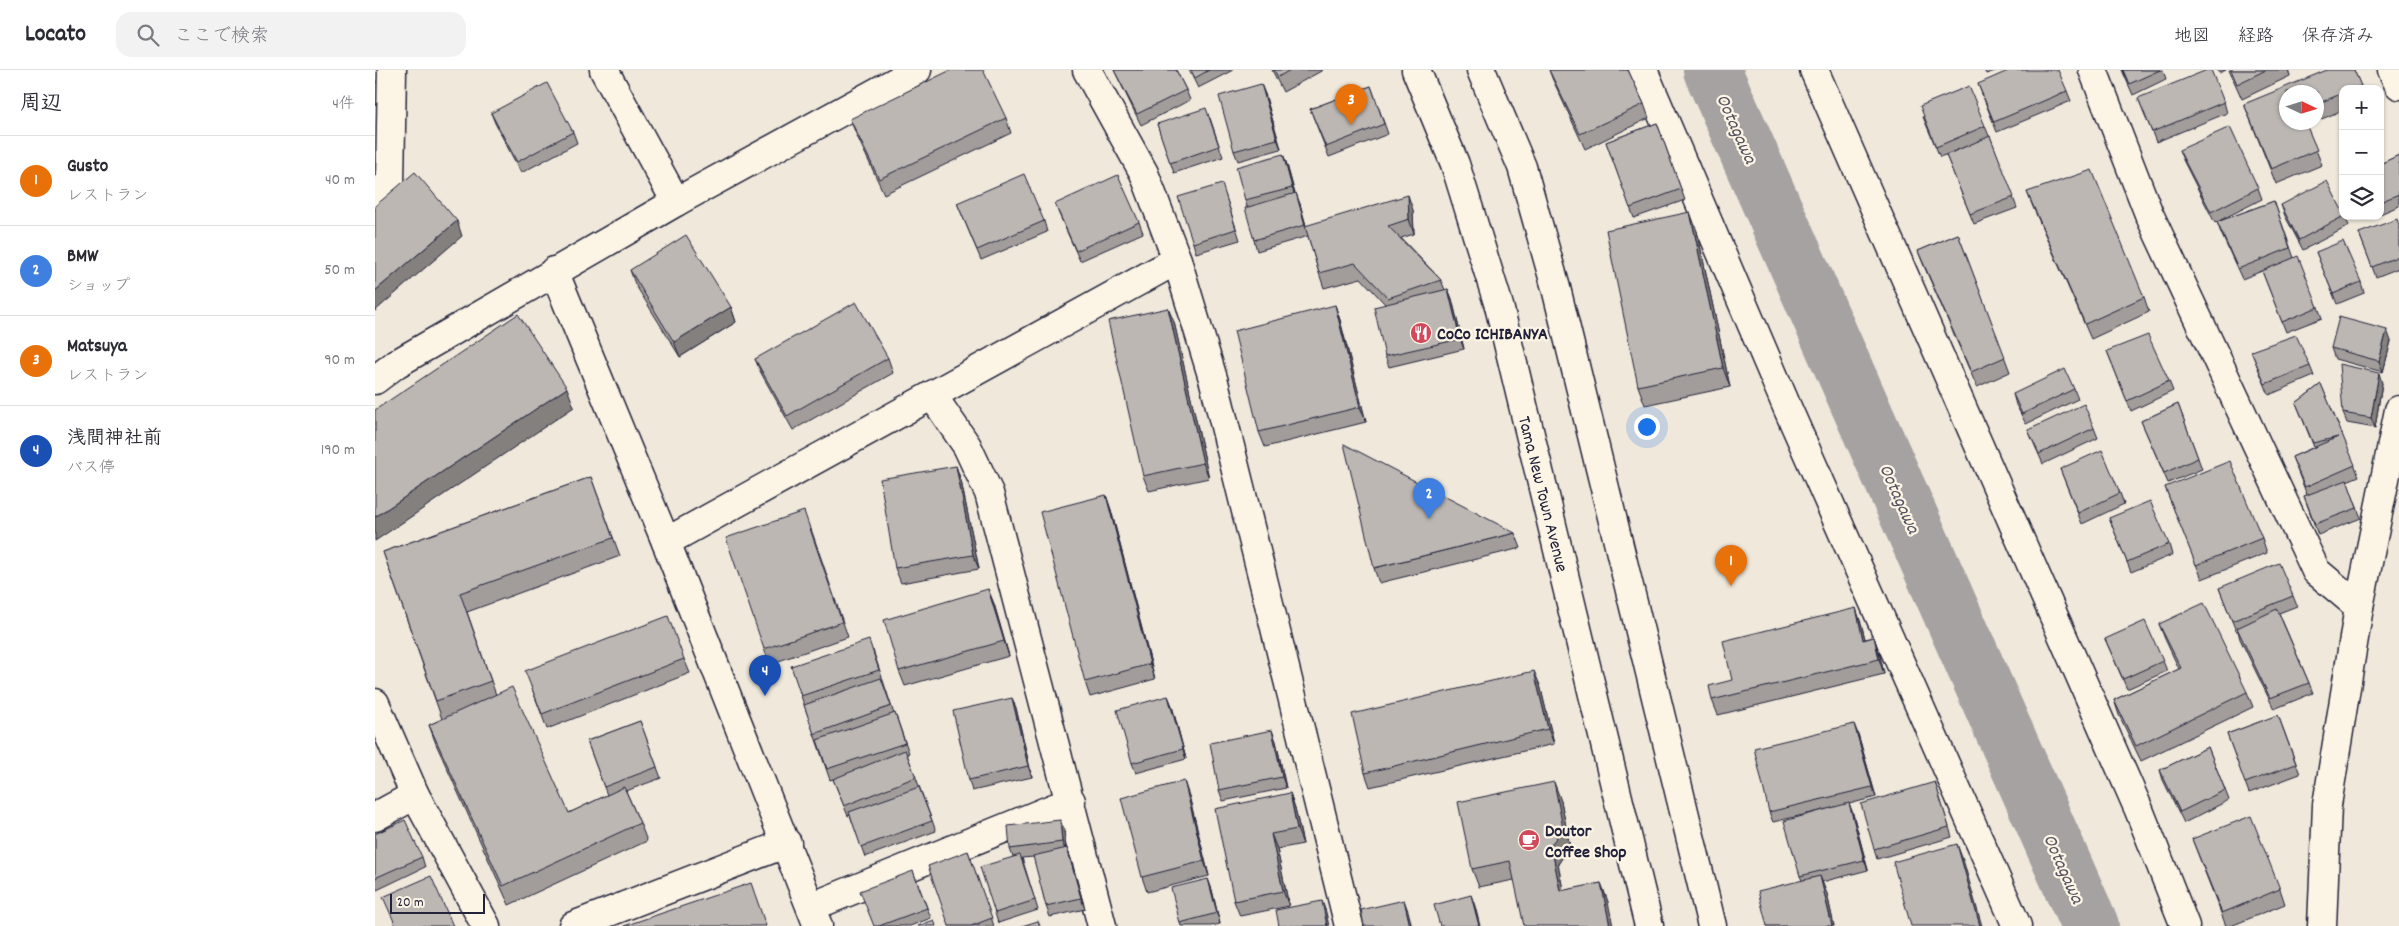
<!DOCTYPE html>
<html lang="ja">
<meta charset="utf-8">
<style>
body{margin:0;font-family:Dekko,"Klee One",sans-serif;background:#f2f2f3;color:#2b2b33}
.controls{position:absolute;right:15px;top:15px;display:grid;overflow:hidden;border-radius:10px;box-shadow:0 1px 4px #0004}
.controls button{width:45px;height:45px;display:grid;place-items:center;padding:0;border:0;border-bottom:1px solid #e1e1e2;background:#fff;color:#2b2b33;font:25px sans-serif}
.compass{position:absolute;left:1904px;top:15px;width:45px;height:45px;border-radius:50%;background:#fff;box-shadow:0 1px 4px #0004;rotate:94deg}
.scale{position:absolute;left:15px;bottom:12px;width:95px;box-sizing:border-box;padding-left:5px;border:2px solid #22223b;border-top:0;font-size:14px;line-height:18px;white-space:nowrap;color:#22223b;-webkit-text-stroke:4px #fcf5e5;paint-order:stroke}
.you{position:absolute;left:1271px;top:356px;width:18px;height:18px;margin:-12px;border:4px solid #fff;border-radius:50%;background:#1a73e8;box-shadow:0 0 0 8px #1a73e833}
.badge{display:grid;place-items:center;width:32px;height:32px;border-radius:50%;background:#0f766e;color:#fff;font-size:16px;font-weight:700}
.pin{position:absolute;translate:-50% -41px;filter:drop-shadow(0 1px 2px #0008)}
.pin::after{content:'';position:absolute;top:26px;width:18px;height:15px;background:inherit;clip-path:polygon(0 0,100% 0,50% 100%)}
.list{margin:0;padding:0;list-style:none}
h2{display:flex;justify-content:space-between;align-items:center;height:65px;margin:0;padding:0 20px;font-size:21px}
h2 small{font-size:16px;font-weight:400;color:#7c7c81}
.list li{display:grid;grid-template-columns:32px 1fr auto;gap:15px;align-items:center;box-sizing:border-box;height:90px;padding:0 20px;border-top:1px solid #e1e1e2}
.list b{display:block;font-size:19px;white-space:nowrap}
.list p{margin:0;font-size:16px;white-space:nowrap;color:#7c7c81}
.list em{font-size:16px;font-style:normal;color:#7c7c81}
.icon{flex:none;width:28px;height:28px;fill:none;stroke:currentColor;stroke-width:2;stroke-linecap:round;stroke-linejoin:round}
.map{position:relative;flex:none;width:2024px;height:856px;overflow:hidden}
header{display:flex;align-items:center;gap:30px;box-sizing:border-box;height:70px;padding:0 25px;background:#fff;border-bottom:1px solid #e1e1e2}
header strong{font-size:24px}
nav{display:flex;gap:28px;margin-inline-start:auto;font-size:18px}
.search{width:350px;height:45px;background:#f2f2f3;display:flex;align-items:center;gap:12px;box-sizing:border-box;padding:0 18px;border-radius:15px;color:#7c7c81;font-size:19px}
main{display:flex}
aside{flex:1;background:#fff}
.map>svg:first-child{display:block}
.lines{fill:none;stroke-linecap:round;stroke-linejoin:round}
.river{stroke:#a6a2a2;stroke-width:58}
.minor-casing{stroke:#22223b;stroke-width:31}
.tertiary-casing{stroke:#22223b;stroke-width:31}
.secondary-casing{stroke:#22223b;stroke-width:31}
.minor{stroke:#fcf5e5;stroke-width:28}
.tertiary{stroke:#fcf5e5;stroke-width:28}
.secondary{stroke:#fcf5e5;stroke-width:28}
.wall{fill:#a29d9a;stroke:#22223b}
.shaded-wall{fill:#84807d;stroke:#22223b}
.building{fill:#bcb7b3;stroke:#22223b}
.labels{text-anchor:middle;stroke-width:4.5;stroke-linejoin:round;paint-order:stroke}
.poi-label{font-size:18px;font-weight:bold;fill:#22223b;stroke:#fcf5e5;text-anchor:start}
.street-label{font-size:18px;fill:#22223b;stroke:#fcf5e5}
.water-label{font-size:19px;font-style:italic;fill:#575564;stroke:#fcf5e5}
</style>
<header>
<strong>Locato</strong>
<div class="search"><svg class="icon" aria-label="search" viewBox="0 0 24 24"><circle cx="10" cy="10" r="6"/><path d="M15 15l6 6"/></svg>ここで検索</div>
<nav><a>地図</a><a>経路</a><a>保存済み</a></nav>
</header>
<main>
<aside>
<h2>周辺<small>4件</small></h2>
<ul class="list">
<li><span class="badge" style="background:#e8710a">1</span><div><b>Gusto</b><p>レストラン</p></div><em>40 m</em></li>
<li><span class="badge" style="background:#3f7fe0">2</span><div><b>BMW</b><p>ショップ</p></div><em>50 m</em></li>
<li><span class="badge" style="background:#e8710a">3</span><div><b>Matsuya</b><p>レストラン</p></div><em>90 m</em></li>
<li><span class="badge" style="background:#1a4fb4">4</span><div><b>浅間神社前</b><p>バス停</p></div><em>190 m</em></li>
</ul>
</aside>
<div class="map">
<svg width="2024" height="856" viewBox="0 0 2024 856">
<rect width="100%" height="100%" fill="#efe8db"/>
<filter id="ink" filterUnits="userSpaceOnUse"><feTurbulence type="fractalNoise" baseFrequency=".02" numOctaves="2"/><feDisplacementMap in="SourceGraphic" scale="10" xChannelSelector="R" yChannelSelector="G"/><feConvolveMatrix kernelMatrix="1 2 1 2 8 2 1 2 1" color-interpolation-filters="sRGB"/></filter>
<g filter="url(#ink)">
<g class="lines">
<polyline class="river" points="1337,0 1715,856"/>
<g class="minor-casing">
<g id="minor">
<polyline points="229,0 301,132"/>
<polyline points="712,0 769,103 802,190 839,312 974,856"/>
<polyline points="1268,0 1412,337 1642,856"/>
<polyline points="1439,0 1764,740 1810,856"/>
<polyline points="1718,0 1774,144 1941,501 1984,537"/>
<polyline points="2017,0 2024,15"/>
<polyline points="0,125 15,112 17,0"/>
<polyline points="557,325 592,376 614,423 727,856"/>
<polyline points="291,472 802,190"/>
<polyline points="0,747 40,725"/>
<polyline points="436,837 696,731"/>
<polyline points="1947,856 1952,735 1984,537 2024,340"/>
</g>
</g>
<g class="tertiary-casing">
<g id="tertiary">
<polyline points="179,201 291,472 443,856"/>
<polyline points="0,310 21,294 301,132 542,0"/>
<polyline points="0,633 40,725 111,856"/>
<polyline points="198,856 412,773"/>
</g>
</g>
<g class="secondary-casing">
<g id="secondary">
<polyline points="1041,0 1080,94 1124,236 1274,856"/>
<polyline points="1106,0 1147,97 1181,218 1337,856"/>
</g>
</g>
<use href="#minor" class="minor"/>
<use href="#tertiary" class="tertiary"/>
<use href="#secondary" class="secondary"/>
</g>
<g class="wall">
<polygon points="739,0 801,0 811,20 815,30 766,55"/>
<polygon points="814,0 858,0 823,18"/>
<polygon points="897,0 948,0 908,22"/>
<polygon points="1174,0 1253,0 1269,34 1274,48 1210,79 1177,8"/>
<polygon points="1609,0 1623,0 1611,4"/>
<polygon points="1747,0 1788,0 1791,9 1758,25"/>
<polygon points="1842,0 1851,0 1844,3"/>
<polygon points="1854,0 1913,0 1915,6 1867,29"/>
<polygon points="1979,0 1987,19 1968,19 1968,40 1942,51 1942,22 1912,52 1937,52 1931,55 1947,95 1901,114 1869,34"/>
<polygon points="1603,14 1692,21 1696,31 1622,62"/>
<polygon points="996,16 1013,64 954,87 935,39"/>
<polygon points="890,24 906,79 863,91 859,81"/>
<polygon points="1763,28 1849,32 1852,43 1781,72"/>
<polygon points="116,43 198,62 202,73 146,103 120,53"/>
<polygon points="1548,47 1610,56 1614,66 1615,66 1642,138 1599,154 1571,85 1595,75 1565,87"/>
<polygon points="631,48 636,63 509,124 481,64 475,49"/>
<polygon points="835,48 848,87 799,103 782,54"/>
<polygon points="1282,53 1310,130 1259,148 1231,72"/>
<polygon points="1804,80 1883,118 1887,129 1840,153 1808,90"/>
<polygon points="908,84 912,95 920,124 925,134 931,156 1038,140 1039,164 1026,168 1066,210 1070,220 1073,219 1077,229 1089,279 1014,297 1010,286 1010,234 986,208 949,218 944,203 933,166 882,181 879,170 872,137 870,130"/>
<polygon points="2024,85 2024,136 2005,144 2005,94"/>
<polygon points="1652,122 1769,227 1774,242 1716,269 1658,137"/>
<polygon points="850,124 865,170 821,183 818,173"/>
<polygon points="1899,131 1919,188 1943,237 1947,248 1911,262 1887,201 1867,209 1846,163 1842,152"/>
<polygon points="582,133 669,151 672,162 606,190"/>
<polygon points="680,134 764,152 768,163 705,191 684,144"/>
<polygon points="1906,135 1970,146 1974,156 1928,180 1910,146"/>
<polygon points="1990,146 2001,146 1992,150"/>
<polygon points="2024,155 2024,198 2001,207 1984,163"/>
<polygon points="1322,161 1355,317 1270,335 1263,316"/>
<polygon points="1583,164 1635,302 1602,317 1549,196 1543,181"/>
<polygon points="1941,182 1986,212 1989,223 1962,234"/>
<polygon points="255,200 356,237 361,252 305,287 260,214"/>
<polygon points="960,235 965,250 991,352 890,377 884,362"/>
<polygon points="799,252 834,408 774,421 768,406"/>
<polygon points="2016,271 2008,302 1960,289 1956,278"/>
<polygon points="1732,281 1794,311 1798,321 1756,341"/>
<polygon points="1876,281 1935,296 1939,306 1894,325"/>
<polygon points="513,288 518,303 418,360 386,303 380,289"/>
<polygon points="2007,313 2000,358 1972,353 1968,343"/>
<polygon points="1946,314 1984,406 1972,411 1986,448 1943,465 1929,426 1932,425 1917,387 1939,377 1921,333"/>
<polygon points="1699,319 1703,329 1651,354 1641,335 1638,324"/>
<polygon points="1803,334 1827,399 1793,413 1766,351"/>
<polygon points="1719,358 1723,368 1668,394 1653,360"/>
<polygon points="581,396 586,411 604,499 526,513 520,498"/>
<polygon points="1685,399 1745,423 1749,434 1707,454"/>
<polygon points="216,407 245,486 92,542 121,625 194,743 232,725 212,671 265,651 286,708 251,721 265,753 272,771 134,835 61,674 54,655 67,649 8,482"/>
<polygon points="1790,417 1887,468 1892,483 1827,509"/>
<polygon points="731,425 736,440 780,609 715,627 710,612"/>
<polygon points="1734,448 1794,474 1797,485 1756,502"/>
<polygon points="435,456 473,567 395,594 389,579"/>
<polygon points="1140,463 1146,478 1004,513 999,498"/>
<polygon points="1844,518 1918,526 1922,536 1904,543 1934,613 1938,623 1899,639 1865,569 1863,561 1861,561"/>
<polygon points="613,519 619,534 634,586 530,616 524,601"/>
<polygon points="1486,553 1490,569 1499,567 1504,582 1509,604 1343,645 1337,630 1357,610"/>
<polygon points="1784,554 1872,622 1878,637 1766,691 1744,645 1739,630 1804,599 1790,569"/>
<polygon points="1730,569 1788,591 1792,601 1752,619"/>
<polygon points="498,580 519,644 520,643 534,683 532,684 561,761 490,787 475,745 473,746 458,709 455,710 426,626"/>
<polygon points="309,589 315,603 172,659 156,616"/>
<polygon points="1165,615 1179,674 995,717 990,703"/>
<polygon points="793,626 797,636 811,689 761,703 757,693"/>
<polygon points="637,628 641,638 657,707 597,721 594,710"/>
<polygon points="1903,645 1925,704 1874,723 1852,664"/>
<polygon points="1483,664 1501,727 1474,734 1478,744 1493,800 1447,812 1452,824 1459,856 1392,856 1427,810 1425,806 1462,737 1398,752 1394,742"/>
<polygon points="901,671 911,718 848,731 844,720"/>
<polygon points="1833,677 1854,730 1809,753 1788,710 1785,700"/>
<polygon points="1560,712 1577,767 1502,789 1499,779"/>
<polygon points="915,723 920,738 928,774 902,779 914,836 865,846 859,831"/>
<polygon points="814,726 834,806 772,822 767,807"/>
<polygon points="1186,731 1195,777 1183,794 1188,821 1226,813 1233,832 1139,810 1104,817 1097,799"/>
<polygon points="689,760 691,779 692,778 696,789 710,839 675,847 671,836 659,787 647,788 663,840 623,853 620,843 638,787 635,779"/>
<polygon points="0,764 47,787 50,797 2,820 0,816"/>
<polygon points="1817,769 1905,819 1910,834 1856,856 1851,856"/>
<polygon points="593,781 619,856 574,856"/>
<polygon points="538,801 556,848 535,856 499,856"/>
<polygon points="833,809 837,820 845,854 836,856 806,856 805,853"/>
</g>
<g class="shaded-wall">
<polygon points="886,14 890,24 906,79 902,69"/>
<polygon points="908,84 912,95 921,128 917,118"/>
<polygon points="921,123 925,134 934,166 930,155"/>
<polygon points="1033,125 1038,140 1039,164 1034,149"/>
<polygon points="1315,142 1322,161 1355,317 1348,298"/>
<polygon points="82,151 87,166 0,241 0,221"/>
<polygon points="1073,219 1077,229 1089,279 1085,269"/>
<polygon points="960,235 965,250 991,352 985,337"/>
<polygon points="356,237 361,252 305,287 299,272"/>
<polygon points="793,238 799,252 834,408 828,393"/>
<polygon points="2012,260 2016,271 2008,302 2004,291"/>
<polygon points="2004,303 2007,313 2000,358 1996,348"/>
<polygon points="192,318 199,337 0,471 0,447"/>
<polygon points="581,396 586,411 604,499 598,485"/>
<polygon points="731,425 736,440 780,609 775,594"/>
<polygon points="613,519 619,534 634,586 629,571"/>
<polygon points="1481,538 1486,553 1494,585 1488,570"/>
<polygon points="1499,567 1504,582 1509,604 1504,589"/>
<polygon points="1159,601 1165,615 1179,674 1173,659"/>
<polygon points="793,626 797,636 811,689 808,679"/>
<polygon points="637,628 641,638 657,707 653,696"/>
<polygon points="1479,654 1483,664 1501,727 1497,717"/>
<polygon points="897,660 901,671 911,718 907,707"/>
<polygon points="809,711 814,726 834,806 829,791"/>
<polygon points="1179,712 1186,731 1195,777 1183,794 1192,840 1185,821 1176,775"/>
<polygon points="915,723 920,738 928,774 922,759"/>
<polygon points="1474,733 1478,744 1493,800 1489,790"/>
<polygon points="685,750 689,760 691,782 687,772"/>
<polygon points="896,764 902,779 914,836 908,821"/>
<polygon points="1582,774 1589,793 1607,856 1605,856"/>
<polygon points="692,778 696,789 710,839 706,828"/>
<polygon points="1445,806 1452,824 1459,856 1457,856"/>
<polygon points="833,809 837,820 845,854 842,843"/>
<polygon points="1226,813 1233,832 1238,856 1235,856"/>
<polygon points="1096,825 1100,836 1105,856 1104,856"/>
<polygon points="1029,830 1033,841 1037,856 1035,856"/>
<polygon points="947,831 951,842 954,856 952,856"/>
</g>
<g class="building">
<polygon points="576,0 608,0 631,48 504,109 475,49"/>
<polygon points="739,0 801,0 811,20 762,44"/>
<polygon points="816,0 834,0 820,8"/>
<polygon points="899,0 915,0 903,7"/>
<polygon points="1174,0 1253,0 1269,34 1205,64"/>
<polygon points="1635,0 1683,0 1692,21 1619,52 1603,14"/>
<polygon points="1748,0 1785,0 1754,14"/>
<polygon points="1832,0 1836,0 1849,32 1777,62 1763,28"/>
<polygon points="1856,0 1891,0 1862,14"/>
<polygon points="1952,0 1979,0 1986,16 1978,19 1968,19 1968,23 1942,34 1942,22 1912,22 1912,52 1930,52 1942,80 1896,99 1869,34"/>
<polygon points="172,13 198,62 142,92 116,43"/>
<polygon points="886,14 902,69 859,81 844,26"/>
<polygon points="996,16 1009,54 951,77 935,39"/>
<polygon points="1594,16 1610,56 1561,77 1545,36"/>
<polygon points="831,38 844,76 795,93 782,54"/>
<polygon points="1282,53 1306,119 1255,138 1231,72"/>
<polygon points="1855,57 1883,118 1836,142 1804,80"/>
<polygon points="1615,66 1639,127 1595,144 1571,85"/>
<polygon points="908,84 917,118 870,130 861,97"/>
<polygon points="2024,85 2024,124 2005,132 2005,94"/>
<polygon points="1717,100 1769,227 1710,254 1652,122"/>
<polygon points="40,102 82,151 0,221 0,136"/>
<polygon points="649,104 669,151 602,180 582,133"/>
<polygon points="743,105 764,152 701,181 680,134"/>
<polygon points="1952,111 1968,142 1968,146 1969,146 1924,170 1906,135"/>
<polygon points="847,114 861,159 818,173 803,127"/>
<polygon points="921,123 930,155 879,170 870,138"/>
<polygon points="1033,125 1034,149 1013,156 1066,210 1013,228 980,193 944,203 930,156"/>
<polygon points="1899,131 1915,178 1863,199 1842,152"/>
<polygon points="1315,142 1348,298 1263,316 1231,160"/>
<polygon points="2022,149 2024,155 2024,186 1997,197 1984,163"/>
<polygon points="1583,164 1630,287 1596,302 1543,181"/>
<polygon points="311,165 356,237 299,272 255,200"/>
<polygon points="1968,171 1986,212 1958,224 1941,182"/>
<polygon points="1923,186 1943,237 1907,252 1887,201"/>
<polygon points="1073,219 1085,269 1010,286 999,237"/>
<polygon points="481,232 513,288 412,346 380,289"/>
<polygon points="960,235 985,337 884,362 859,261"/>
<polygon points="793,238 828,393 768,406 733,251"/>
<polygon points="143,244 192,318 0,447 0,340"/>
<polygon points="1964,247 2012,260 2004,291 1956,278"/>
<polygon points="1773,265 1794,311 1752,331 1732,281"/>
<polygon points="1921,265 1935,296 1890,314 1876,281"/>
<polygon points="1964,294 2004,303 1996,348 1968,343"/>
<polygon points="1690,299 1699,319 1647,344 1638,324"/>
<polygon points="1946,314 1980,395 1930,417 1917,387 1963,367 1938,373 1921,333"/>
<polygon points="1709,334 1719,358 1664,384 1653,360"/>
<polygon points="1803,334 1823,388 1789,403 1766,351"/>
<polygon points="969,374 1140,463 999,498"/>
<polygon points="1727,380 1745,423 1703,443 1685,399"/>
<polygon points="1855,391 1887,468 1821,495 1790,417"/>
<polygon points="581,396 598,485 520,498 505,409"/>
<polygon points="216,407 238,468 85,523 116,611 61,631 8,482"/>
<polygon points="1972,410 1982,438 1940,454 1929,426"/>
<polygon points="731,425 775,594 710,612 665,442"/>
<polygon points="1775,431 1794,474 1752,492 1734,448"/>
<polygon points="429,441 467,552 389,579 351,468"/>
<polygon points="1904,493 1918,526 1857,551 1844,518"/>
<polygon points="613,519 629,571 524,601 509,550"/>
<polygon points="1829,533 1872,622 1761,676 1739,630 1806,598 1784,554"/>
<polygon points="1481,538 1488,570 1499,567 1504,589 1337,630 1334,616 1357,610 1348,571"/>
<polygon points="1902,539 1934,613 1895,628 1862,558"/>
<polygon points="293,546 309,589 167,644 150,601"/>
<polygon points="1770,551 1788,591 1748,609 1730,569"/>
<polygon points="494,570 504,600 426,626 416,596"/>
<polygon points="1159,601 1173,659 990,703 977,644"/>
<polygon points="506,608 516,636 439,664 429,635"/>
<polygon points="137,617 194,743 249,717 265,753 128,816 54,655"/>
<polygon points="793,626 808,679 757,693 742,640"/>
<polygon points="637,628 653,696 594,710 578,641"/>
<polygon points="520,643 530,673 452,699 442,670"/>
<polygon points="1903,645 1921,694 1870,713 1852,664"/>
<polygon points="265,651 282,697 229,717 212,671"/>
<polygon points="1479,654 1497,717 1394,742 1379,678"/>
<polygon points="897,660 907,707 844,720 835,673"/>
<polygon points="1833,677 1850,720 1805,742 1785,700"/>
<polygon points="530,680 541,707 469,736 458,709"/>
<polygon points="809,711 829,791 767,807 746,728"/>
<polygon points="1179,712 1188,758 1176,775 1185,821 1226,813 1235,856 1149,856 1135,791 1097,799 1083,732"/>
<polygon points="1560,712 1574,757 1499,779 1486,734"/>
<polygon points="544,717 557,751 486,777 474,742"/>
<polygon points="915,723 922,759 896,764 908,821 859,831 840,739"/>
<polygon points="1474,733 1489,790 1425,806 1409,751"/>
<polygon points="1876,746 1905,819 1847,843 1817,769"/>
<polygon points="30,750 47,787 0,808 0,764"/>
<polygon points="685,750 687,772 635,779 633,756"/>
<polygon points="1582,774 1605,856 1536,856 1518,792"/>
<polygon points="692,778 706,828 671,836 658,786"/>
<polygon points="593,781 617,848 596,856 574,856 553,796"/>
<polygon points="645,785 660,830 620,843 605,797"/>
<polygon points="538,801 552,838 504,856 499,856 485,821"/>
<polygon points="56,806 78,856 21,856 8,827"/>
<polygon points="1445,806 1457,856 1392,856 1383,821"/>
<polygon points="833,809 842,843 805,853 796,818"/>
<polygon points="376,813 391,856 249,856"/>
<polygon points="1096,825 1104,856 1065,856 1059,835"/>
<polygon points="1029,830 1035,856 989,856 986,840"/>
<polygon points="947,831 952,856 904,856 901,840"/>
<polygon points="559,850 561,856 543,856"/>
<polygon points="663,851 665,856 647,856"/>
</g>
</g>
<defs>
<g id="restaurant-disc" transform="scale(1.125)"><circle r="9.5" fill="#d1495b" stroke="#fcf5e5"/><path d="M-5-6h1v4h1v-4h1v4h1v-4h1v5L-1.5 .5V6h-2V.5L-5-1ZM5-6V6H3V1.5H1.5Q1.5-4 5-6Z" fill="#fff"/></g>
<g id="cafe-disc" transform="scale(1.125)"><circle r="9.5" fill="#d1495b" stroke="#fcf5e5"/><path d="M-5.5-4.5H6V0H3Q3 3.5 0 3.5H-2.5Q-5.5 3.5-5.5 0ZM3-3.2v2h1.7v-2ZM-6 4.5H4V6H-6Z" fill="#fff"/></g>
</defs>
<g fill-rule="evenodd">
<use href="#restaurant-disc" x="1046" y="263"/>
<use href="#cafe-disc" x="1154" y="770"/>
</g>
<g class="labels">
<g class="poi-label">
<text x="1062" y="269">CoCo ICHIBANYA</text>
<text x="1170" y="766">Doutor<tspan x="1170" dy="21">Coffee Shop</tspan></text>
</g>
<g class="street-label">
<text transform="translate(1169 424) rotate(76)" y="6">Tama New Town Avenue</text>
</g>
<g class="water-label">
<text transform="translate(1363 58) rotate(66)" y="7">Ootagawa</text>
<text transform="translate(1526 428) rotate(66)" y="7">Ootagawa</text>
<text transform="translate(1690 798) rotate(66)" y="7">Ootagawa</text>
</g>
</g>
</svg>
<div class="controls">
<button>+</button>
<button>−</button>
<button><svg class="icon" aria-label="layers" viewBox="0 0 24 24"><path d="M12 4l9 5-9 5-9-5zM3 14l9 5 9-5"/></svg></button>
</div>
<svg class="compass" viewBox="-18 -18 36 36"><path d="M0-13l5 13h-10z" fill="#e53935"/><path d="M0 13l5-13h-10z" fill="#7c7c81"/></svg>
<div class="scale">20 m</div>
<div class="you"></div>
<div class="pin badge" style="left:1356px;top:516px;background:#e8710a">1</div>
<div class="pin badge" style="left:1054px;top:449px;background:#3f7fe0">2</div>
<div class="pin badge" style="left:976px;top:55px;background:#e8710a">3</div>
<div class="pin badge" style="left:390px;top:626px;background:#1a4fb4">4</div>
</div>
</main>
